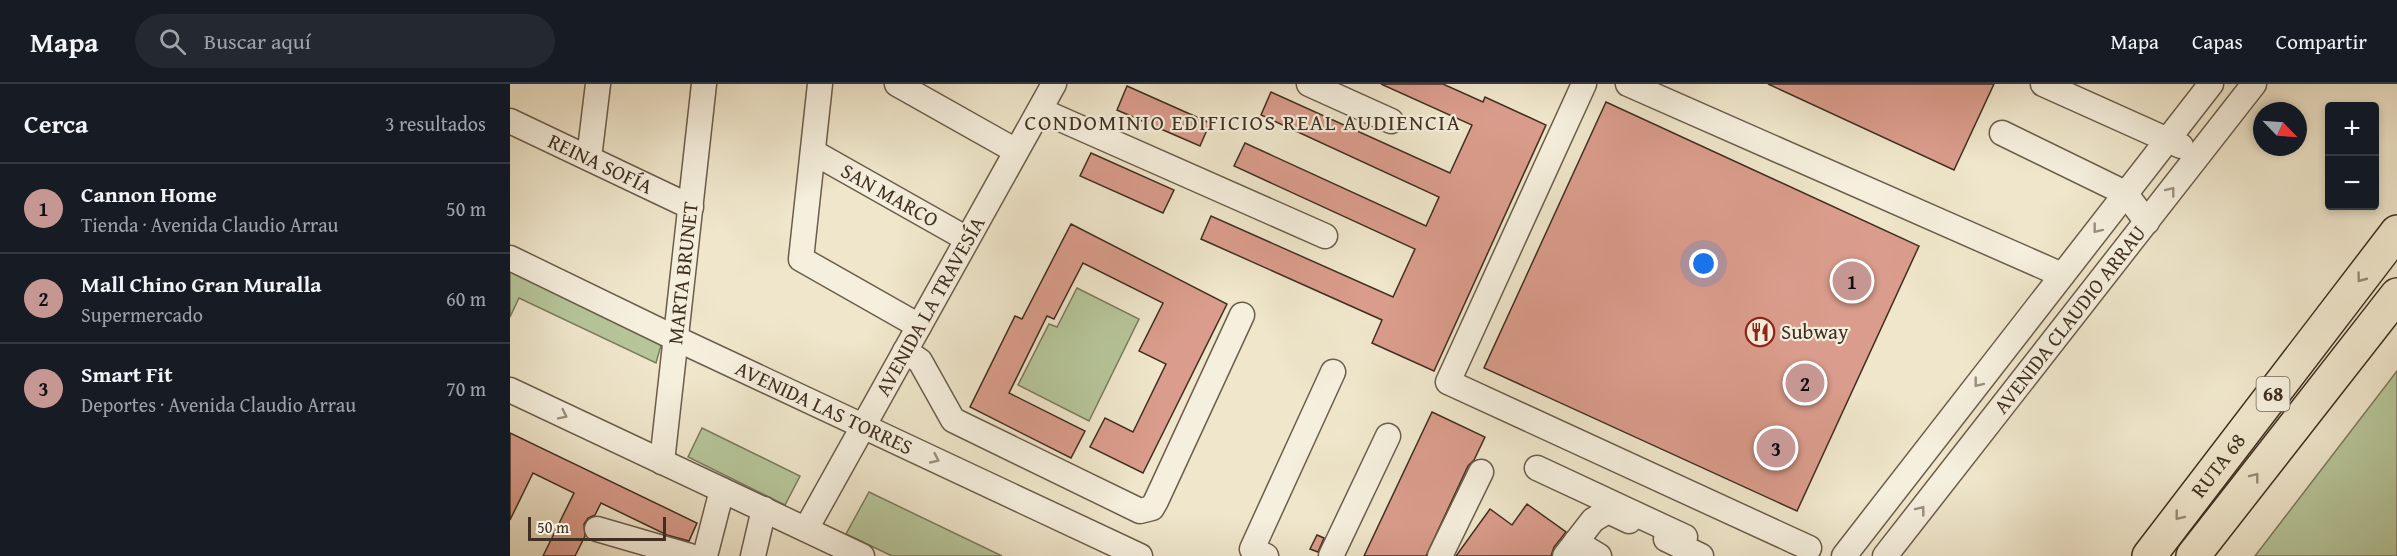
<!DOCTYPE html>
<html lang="es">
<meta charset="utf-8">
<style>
body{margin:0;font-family:"Gentium Book Plus",serif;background:#242831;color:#f1f3f6}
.controls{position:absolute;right:18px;top:18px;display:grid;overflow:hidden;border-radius:6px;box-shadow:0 3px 9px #0003}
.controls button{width:54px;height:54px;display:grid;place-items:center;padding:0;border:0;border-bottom:2px solid #363941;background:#171b24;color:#f1f3f6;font:30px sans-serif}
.compass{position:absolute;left:1743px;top:18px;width:54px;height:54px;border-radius:50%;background:#171b24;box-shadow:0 3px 9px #0003;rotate:115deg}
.scale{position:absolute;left:18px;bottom:15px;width:138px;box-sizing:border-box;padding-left:6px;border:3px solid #402f20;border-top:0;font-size:16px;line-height:21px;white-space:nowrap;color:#402f20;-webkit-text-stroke:4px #f5efdd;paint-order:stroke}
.you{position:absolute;left:1194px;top:180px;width:21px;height:21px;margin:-15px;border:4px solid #fff;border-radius:50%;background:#1a73e8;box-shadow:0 0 0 9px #1a73e833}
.badge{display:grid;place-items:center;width:39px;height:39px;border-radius:50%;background:#c59692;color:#111;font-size:20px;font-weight:700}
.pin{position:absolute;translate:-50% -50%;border:3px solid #fff;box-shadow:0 2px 6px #0006}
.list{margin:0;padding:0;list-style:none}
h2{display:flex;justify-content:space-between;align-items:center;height:78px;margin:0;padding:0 24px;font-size:26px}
h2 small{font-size:20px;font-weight:400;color:#9ea1a6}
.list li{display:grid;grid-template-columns:39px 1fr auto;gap:18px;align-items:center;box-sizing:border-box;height:90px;padding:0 24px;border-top:2px solid #363941}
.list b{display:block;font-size:22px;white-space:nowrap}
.list p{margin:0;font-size:20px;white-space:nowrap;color:#9ea1a6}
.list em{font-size:20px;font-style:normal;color:#9ea1a6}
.icon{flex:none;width:33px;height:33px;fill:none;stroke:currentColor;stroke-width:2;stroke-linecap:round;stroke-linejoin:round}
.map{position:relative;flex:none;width:1887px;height:472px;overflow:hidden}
header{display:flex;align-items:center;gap:36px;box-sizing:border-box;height:84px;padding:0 30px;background:#171b24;border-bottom:2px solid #363941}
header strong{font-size:28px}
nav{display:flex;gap:33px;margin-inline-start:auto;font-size:21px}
.search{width:420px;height:54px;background:#242831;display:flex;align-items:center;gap:15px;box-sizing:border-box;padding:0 21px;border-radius:33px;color:#9ea1a6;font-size:22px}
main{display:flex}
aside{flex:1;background:#171b24}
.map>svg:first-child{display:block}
.green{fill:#b6c69a;stroke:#7b7a5d;stroke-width:1.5}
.building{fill:#da9c8c;stroke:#402f20;stroke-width:1.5}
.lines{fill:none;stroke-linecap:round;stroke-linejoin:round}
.minor-casing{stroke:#6c5d4b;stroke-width:27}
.highway-casing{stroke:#402f20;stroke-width:36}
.minor{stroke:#f5efdd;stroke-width:24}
.highway{stroke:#efe6cb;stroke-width:33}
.oneway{stroke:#9a8f7e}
.oneway2{stroke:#988a76}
.labels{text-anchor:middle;stroke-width:4.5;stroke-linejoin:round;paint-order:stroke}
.shield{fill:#f5efdd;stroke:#766959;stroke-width:1.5}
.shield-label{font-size:20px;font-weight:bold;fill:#402f20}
.street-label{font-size:21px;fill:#402f20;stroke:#f5efdd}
.poi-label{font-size:21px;fill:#402f20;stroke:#f5efdd;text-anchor:start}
.neighbourhood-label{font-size:22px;letter-spacing:1.5px;fill:#402f20;stroke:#f5efdd}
</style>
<header>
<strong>Mapa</strong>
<div class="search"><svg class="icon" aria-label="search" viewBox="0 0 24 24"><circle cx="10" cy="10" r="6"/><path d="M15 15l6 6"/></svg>Buscar aquí</div>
<nav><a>Mapa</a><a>Capas</a><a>Compartir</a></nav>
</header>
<main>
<aside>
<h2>Cerca<small>3 resultados</small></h2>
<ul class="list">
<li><span class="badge">1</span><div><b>Cannon Home</b><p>Tienda · Avenida Claudio Arrau</p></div><em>50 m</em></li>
<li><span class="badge">2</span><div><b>Mall Chino Gran Muralla</b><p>Supermercado</p></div><em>60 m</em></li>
<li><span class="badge">3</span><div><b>Smart Fit</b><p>Deportes · Avenida Claudio Arrau</p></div><em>70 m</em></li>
</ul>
</aside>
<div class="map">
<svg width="1887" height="472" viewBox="0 0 1887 472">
<rect width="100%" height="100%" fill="#efe6cb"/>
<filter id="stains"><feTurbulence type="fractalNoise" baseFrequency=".00333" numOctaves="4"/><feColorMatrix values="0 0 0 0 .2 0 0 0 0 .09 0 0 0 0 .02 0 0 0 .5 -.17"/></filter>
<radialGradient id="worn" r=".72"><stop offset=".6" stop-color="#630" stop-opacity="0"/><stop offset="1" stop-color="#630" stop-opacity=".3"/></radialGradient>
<g class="green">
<polygon points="0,186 152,258 146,279 9,214 0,233"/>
<polygon points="567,204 629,235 579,337 508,301 539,240 547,243"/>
<polygon points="1887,287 1887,472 1745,472"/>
<polygon points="192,344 290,392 275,421 178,373"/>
<polygon points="359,408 492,472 382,472 336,450"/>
</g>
<g class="building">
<polygon points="871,0 933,0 973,18 975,13 1036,41 924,287 862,259 872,236 691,155 701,132 883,213 905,165 724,82 735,59 916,142 929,113 751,31 761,8 940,89 962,41"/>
<polygon points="1258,0 1484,0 1444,86"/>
<polygon points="617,2 700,39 690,62 607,26"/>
<polygon points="1096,18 1409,162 1287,427 974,284"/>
<polygon points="581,69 664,106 653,129 570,92"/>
<polygon points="561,140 717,220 633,389 580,363 595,334 623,348 656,280 629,267 653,219 573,179 544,235 537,232 499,309 575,347 561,374 460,323 505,232 512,235"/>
<polygon points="922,328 975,353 964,376 958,382 916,472 854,472"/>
<polygon points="0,349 187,439 179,457 157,451 91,419 85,431 78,434 74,440 75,452 65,472 33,472 64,409 23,389 0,436"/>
<polygon points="1017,420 1056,448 1044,463 1041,472 946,472 980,425 1002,441"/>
<polygon points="807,451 814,454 808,468 800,465"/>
</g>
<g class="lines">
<g class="minor-casing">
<g id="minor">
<polyline points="310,0 291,175 409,242"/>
<polyline points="387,0 506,67"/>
<polyline points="799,0 881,37"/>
<polyline points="1074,0 938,298 1299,464"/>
<polyline points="1118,0 1552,191"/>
<polyline points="1533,0 1671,62"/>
<polyline points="530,26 815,152"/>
<path id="s1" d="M 0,37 L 181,123"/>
<polyline points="1492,49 1615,109 1637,138"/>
<path id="s2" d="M 303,68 L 457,155"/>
<polyline points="79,74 88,0"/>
<path id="s3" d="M 0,174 L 167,255 L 630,472"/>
<polyline points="395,267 410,277 443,336 630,427 642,424 646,417 732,231"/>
<polyline points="0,306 352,472"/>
<path id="s4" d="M 152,378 L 194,0"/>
<polyline points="1027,384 1175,453 1171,462"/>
<polyline points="87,445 180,472"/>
<path id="s5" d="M 296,445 L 544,0"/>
<polyline points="1156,455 1191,472"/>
<polyline points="1066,458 1089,472"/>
<polyline points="195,472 212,406"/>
<polyline points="243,472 254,425"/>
<polyline points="756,472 742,465 823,288"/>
<polyline points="821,472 878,352"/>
<polyline points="930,472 971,388"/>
<polyline points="1055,472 1083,436 1098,427 1119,437"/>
<polyline points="1334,472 1701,0"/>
<path id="s6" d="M 1375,472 L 1744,0"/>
</g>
</g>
<g class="highway-casing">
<g id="highway">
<path id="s7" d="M 1639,472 L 1887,148"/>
<polyline points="1683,472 1887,211"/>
</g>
</g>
<use href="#minor" class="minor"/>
<use href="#highway" class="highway"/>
</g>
<defs><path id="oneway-chevron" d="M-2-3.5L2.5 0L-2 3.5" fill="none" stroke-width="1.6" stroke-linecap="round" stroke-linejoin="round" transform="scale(1.5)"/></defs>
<g class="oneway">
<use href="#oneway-chevron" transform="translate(1661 107) rotate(-52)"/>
<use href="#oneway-chevron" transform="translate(1587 145) rotate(128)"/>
<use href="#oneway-chevron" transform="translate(1468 299) rotate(128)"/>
<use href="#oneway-chevron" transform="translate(53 331) rotate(26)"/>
<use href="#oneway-chevron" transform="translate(425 375) rotate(25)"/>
<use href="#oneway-chevron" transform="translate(1411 426) rotate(-52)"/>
</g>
<g class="oneway2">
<use href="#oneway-chevron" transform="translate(1851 194) rotate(127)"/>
<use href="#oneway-chevron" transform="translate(1745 393) rotate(-52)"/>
<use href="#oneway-chevron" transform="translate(1669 432) rotate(128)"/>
</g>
<defs>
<g id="restaurant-ring" transform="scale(1.5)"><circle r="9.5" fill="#f5efdd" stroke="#8f2418" stroke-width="1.5"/><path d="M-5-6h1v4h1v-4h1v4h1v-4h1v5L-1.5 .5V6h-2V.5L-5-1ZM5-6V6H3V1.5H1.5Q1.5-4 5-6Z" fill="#8f2418"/></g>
</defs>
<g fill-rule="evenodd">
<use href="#restaurant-ring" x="1250" y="248"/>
</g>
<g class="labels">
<rect class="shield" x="1746.5" y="293" width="33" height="34" rx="4.5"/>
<g class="shield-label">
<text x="1763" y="317">68</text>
</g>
<g class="street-label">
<text dy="7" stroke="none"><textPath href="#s1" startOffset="100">REINA SOFÍA</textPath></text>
<text dy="7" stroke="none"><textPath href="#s2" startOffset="88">SAN MARCO</textPath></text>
<text dy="7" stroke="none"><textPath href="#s4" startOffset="190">MARTA BRUNET</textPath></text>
<text dy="7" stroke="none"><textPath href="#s5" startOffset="255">AVENIDA LA TRAVESÍA</textPath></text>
<text dy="7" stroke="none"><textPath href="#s6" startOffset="300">AVENIDA CLAUDIO ARRAU</textPath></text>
<text dy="7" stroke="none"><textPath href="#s3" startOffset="348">AVENIDA LAS TORRES</textPath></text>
<text dy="7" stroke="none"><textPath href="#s7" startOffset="114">RUTA 68</textPath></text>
</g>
<g class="poi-label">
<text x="1271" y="255">Subway</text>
</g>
<g class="neighbourhood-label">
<text x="733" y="46">CONDOMINIO EDIFICIOS REAL AUDIENCIA</text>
</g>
</g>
<rect width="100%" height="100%" filter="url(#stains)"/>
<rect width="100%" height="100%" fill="url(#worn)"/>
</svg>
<div class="controls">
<button>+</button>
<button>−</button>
</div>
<svg class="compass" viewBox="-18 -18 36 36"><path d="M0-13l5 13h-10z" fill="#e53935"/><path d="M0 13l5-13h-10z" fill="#9ea1a6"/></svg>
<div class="scale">50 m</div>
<div class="you"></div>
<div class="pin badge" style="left:1342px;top:197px">1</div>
<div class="pin badge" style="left:1295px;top:299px">2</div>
<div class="pin badge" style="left:1266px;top:364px">3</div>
</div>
</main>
